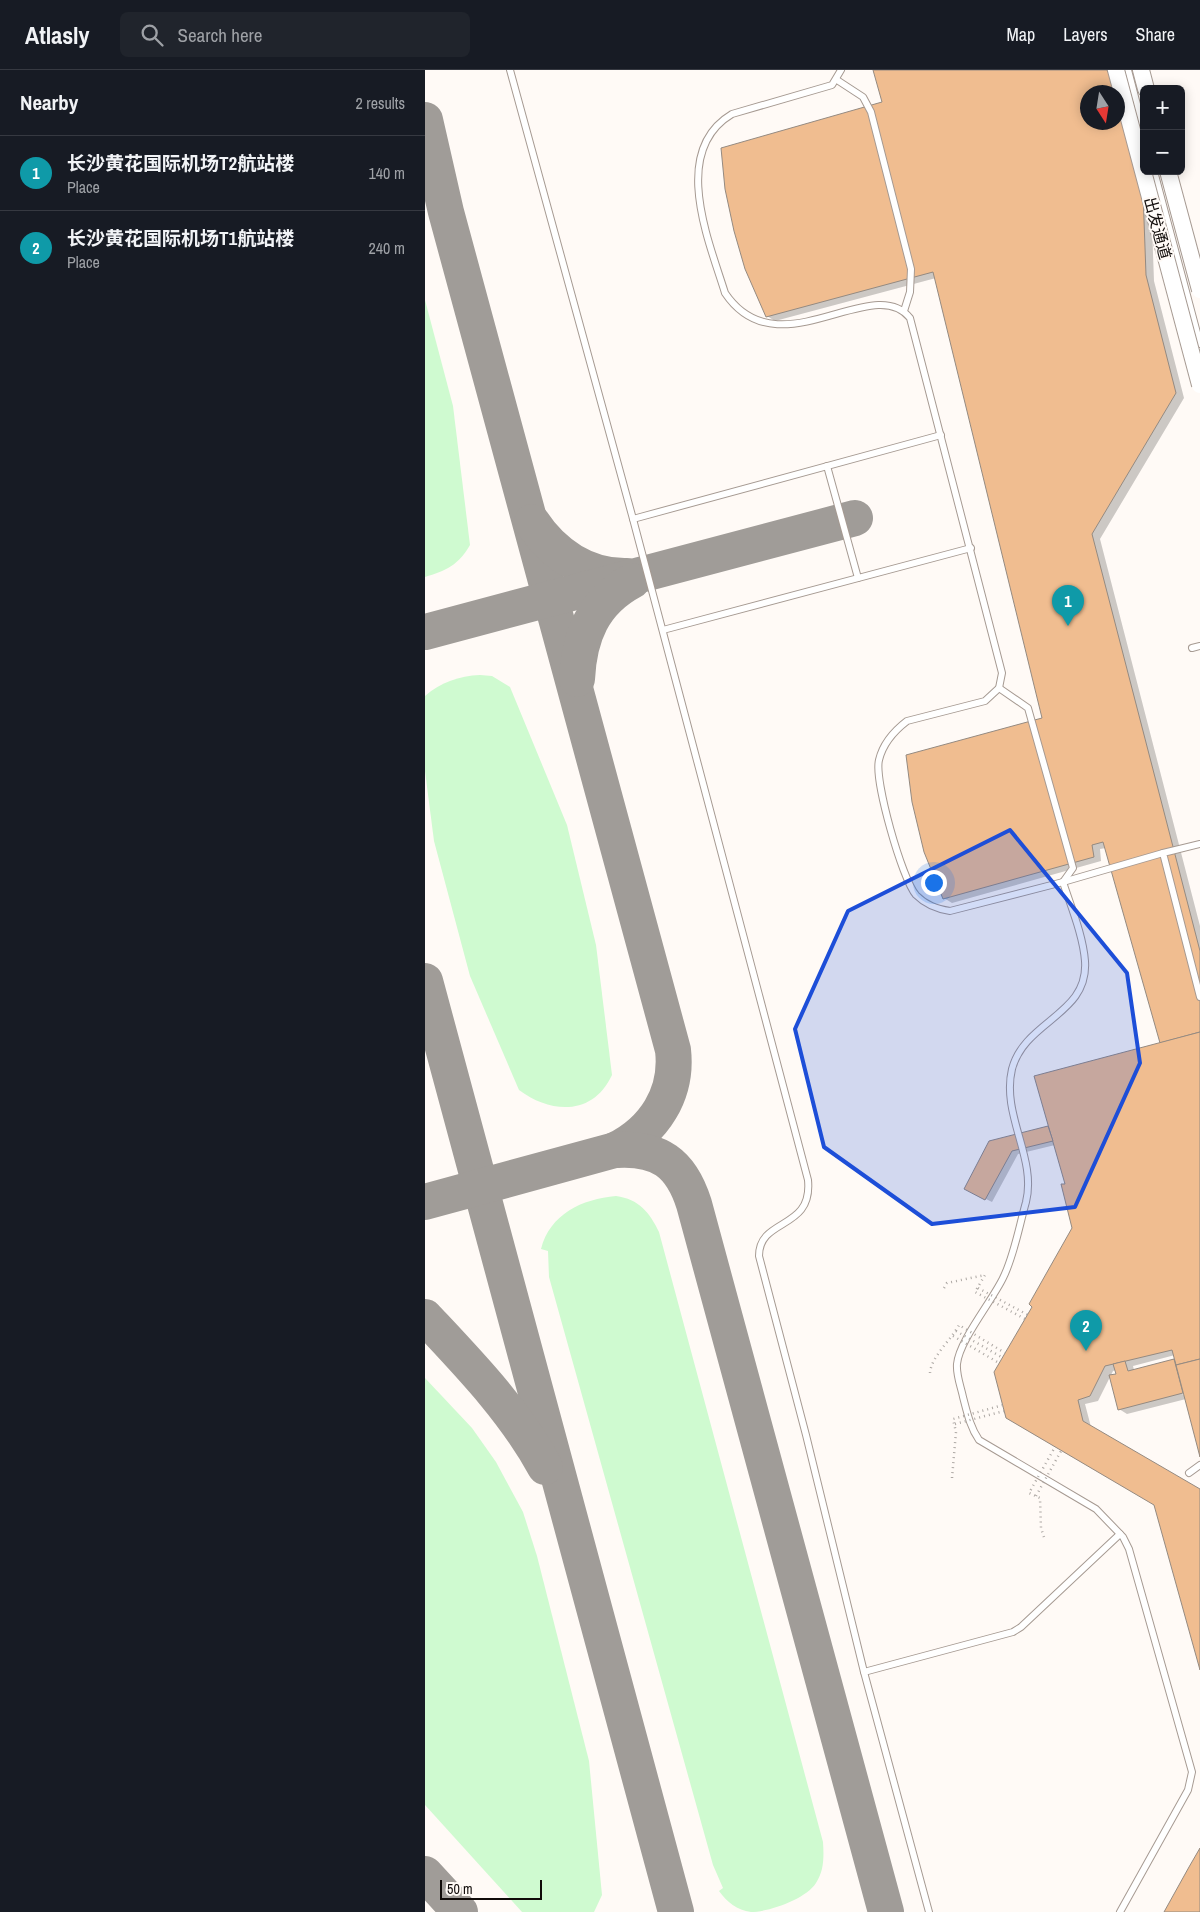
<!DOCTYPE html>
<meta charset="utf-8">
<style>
body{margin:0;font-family:"Archivo Narrow","Noto Sans SC",sans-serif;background:#20242c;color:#f1f3f6}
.controls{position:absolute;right:15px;top:15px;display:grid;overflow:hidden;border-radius:8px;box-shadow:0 2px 12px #0003}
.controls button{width:45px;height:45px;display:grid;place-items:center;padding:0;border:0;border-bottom:1px solid #363941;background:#171b24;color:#f1f3f6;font:25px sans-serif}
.compass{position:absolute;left:655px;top:15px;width:45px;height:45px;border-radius:50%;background:#171b24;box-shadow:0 2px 12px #0003;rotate:168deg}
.scale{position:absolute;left:15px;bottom:12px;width:102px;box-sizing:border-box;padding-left:5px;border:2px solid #100b09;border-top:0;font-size:14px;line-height:18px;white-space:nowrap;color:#100b09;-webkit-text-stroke:4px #fffaf6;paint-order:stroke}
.you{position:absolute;left:508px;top:812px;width:18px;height:18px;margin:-12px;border:4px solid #fff;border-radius:50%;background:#1a73e8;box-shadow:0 0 0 8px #1a73e833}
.badge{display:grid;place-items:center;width:32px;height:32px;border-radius:50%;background:#975f1a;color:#fff;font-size:16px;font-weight:700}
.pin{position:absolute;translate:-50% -41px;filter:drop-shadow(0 1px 2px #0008)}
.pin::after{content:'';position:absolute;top:26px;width:18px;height:15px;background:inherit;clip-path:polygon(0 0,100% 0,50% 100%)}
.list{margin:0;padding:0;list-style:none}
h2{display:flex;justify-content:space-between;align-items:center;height:65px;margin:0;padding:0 20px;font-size:21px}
h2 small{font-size:16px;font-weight:400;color:#9ea1a6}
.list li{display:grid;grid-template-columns:32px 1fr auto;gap:15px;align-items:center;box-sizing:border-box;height:75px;padding:0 20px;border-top:1px solid #363941}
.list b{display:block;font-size:19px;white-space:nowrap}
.list p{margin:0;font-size:16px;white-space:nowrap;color:#9ea1a6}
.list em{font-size:16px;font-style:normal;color:#9ea1a6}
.icon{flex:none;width:28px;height:28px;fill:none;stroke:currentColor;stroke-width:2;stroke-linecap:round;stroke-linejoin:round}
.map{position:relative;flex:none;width:775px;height:1842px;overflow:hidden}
header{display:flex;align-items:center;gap:30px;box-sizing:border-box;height:70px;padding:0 25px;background:#171b24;border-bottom:1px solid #363941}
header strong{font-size:24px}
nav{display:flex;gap:28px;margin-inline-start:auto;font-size:18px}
.search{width:350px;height:45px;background:#20242c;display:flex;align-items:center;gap:12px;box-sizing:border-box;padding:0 18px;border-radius:8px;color:#9ea1a6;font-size:19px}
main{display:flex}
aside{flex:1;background:#171b24}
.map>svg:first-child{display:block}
.green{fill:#cffad0}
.shadow{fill:#0003;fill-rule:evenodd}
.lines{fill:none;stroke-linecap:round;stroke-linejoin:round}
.taxiway{stroke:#a09c98;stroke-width:36}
.building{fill:#f0bd90;stroke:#948a81;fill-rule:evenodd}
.service-casing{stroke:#a69a92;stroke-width:8}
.tertiary-casing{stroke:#a69a92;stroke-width:18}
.service{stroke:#fff;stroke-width:6}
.tertiary{stroke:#fff;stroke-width:16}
.tertiary-bridge-casing{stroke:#a69a92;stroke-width:18;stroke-linecap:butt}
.path-bridge{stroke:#ada8a4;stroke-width:2.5;stroke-dasharray:1 4;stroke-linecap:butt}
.tertiary-bridge{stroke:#fff;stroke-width:16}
.marked{fill:#1d4ed8;fill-opacity:0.2;stroke:#1d4ed8;stroke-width:4;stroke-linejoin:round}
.labels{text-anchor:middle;stroke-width:4;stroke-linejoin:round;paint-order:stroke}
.street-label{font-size:16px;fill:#100b09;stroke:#fffaf6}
</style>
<header>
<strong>Atlasly</strong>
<div class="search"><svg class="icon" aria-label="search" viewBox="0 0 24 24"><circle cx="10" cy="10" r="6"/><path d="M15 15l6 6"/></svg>Search here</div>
<nav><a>Map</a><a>Layers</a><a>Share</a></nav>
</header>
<main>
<aside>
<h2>Nearby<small>2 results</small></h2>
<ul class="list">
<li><span class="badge" style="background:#0f9aa8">1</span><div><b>长沙黄花国际机场T2航站楼</b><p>Place</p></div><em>140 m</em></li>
<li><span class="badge" style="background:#0f9aa8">2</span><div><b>长沙黄花国际机场T1航站楼</b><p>Place</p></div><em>240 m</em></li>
</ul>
</aside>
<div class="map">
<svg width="775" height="1842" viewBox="0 0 775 1842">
<rect width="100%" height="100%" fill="#fffaf6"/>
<g class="green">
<path d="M 0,230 L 28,336 L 45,475 C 34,495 20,501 0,507 Z"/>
<path d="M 55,605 L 67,606 L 85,617 L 142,755 L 171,875 L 187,1005 C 168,1046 126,1044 94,1020 L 45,906 L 9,771 L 0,701 L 0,626 C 16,612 34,606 55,605 Z"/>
<path d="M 191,1126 C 214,1129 225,1143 234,1162 L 398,1772 C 399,1787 399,1801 391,1813 C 381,1829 344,1842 326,1842 C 312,1840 302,1832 294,1821 L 298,1818 L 288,1795 L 124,1207 L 123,1181 L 116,1179 C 125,1144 157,1129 191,1126 Z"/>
<polygon points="0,1308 47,1358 71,1392 98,1442 112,1486 164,1691 177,1825 169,1842 97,1842 0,1735"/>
</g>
<path class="shadow" d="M 450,0 L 688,0 L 726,128 L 729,211 L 759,328 L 675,469 L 775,856 L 775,1382 L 761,1329 L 702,1344 L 694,1339 L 691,1300 L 688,1301 L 673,1331 L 660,1334 L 666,1357 L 775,1420 L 775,1596 L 730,1434 L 582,1348 L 609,1237 L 649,1158 L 642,1115 L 630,1075 L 593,1084 L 567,1132 L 547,1122 L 565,1072 L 623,1057 L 626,1059 L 736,974 L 681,778 L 675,779 L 676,791 L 527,833 L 519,828 L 619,648 L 511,208 L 350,251 L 342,246 L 459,33 ZM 662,22 L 692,22 L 692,52 L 662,52 ZM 750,1285 L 751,1289 L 709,1300 L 708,1296 ZM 753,1319 L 760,1323 L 760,1326 L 753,1321 Z"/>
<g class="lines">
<g class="taxiway">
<path d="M 0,50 L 21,142 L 248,980 C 253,1024 229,1061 190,1080"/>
<path d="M 107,452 C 128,484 162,507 202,506"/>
<polyline points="0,562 430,448"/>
<path d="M 152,609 C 154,566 168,532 207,511"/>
<polyline points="0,911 251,1842"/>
<path d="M 0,1132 L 190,1080 C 234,1077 256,1093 269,1134 L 461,1842"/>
<path d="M 0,1247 C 44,1294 89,1340 120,1397"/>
<polyline points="0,1804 35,1842"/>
</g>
</g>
<g class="building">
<path d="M 448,0 L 682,0 L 703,46 L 713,86 L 718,122 L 721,205 L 751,323 L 667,464 L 775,881 L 775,962 L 735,973 L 678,772 L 667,775 L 669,787 L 518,829 L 499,782 L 487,732 L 481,685 L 617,648 L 508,202 L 341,247 L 320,199 L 309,161 L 300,119 L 296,78 L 457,32 ZM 662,22 L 692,22 L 692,52 L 662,52 Z"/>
<polygon points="775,962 775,1289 751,1295 747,1280 680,1296 665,1326 653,1330 658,1351 775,1419 775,1600 729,1435 581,1348 569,1302 607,1237 604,1234 647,1158 636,1114 640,1114 609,1006"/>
<polygon points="623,1056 628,1071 587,1081 560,1130 539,1119 564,1071"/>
<polygon points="749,1289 758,1323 693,1340 684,1305 691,1304 688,1294 700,1291 703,1301"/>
<polygon points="775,1289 775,1387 751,1295"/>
<polygon points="775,1778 775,1842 739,1842 764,1797"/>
</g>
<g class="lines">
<g class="service-casing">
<g id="service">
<path d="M 85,0 L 208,449 L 383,1110 C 388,1161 334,1147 334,1186 L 381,1365 L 439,1602 L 504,1842"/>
<path d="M 416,0 L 407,15 L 307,44 C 245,81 284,171 300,223 C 353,302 448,201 485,248 L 577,603 L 574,618 L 560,631 L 482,651 C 469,661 458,673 454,690 C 449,710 477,809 491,825 C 501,835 511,839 525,841 L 638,812 C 646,837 658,865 660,891 C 664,945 600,950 587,999 C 576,1045 612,1088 601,1132 C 594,1157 589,1186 578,1208 C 567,1231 534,1271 532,1294 C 531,1305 536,1317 538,1327 C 542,1342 545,1357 554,1370 L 671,1439 L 698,1467 L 704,1479 L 767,1702 L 763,1720 L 695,1842"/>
<polyline points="703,0 719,61"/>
<polyline points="412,10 438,27 446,42 486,199 485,222 479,241"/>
<polyline points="729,101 775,274"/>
<polyline points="402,396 433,508"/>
<polyline points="208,449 516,365"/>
<polyline points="238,560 546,478"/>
<polyline points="767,578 775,576"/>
<polyline points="574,618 603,638 648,798 638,812"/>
<polyline points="775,774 738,783 775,927"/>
<polyline points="638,812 738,783"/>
<polyline points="764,1403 775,1395"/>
<polyline points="439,1602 588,1562 596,1557 695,1464"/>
</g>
</g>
<g class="tertiary-casing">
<polyline id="tertiary" points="716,0 721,19"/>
</g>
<use href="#service" class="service"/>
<use href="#tertiary" class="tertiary"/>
<g class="tertiary-bridge-casing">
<g id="tertiary-bridge">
<polyline points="691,0 775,315"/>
<polyline points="743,101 775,220"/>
</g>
</g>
<g class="path-bridge">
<polyline points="519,1218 522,1213 560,1205 550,1222 600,1249"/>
<polyline points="553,1218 603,1245"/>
<polyline points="531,1261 578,1288"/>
<polyline points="528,1266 574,1293"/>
<path d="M 505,1303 C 506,1287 526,1270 534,1255 L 580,1283"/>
<polyline points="530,1354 579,1341"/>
<polyline points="527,1408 531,1362 528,1349 578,1335"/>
<polyline points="611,1426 636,1381"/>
<polyline points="619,1467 616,1458 615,1428 604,1423 630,1377"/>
</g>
<use href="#tertiary-bridge" class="tertiary-bridge"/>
</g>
<path class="marked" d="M 585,760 L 702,903 L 715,993 L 650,1137 L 507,1154 L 399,1077 L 370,959 L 423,841 Z"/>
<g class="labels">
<g class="street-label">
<text transform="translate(733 158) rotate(75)" y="6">出发通道</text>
</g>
</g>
</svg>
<div class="controls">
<button>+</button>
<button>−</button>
</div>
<svg class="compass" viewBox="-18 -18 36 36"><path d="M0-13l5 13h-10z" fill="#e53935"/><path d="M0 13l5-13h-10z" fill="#9ea1a6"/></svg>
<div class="scale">50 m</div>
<div class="you"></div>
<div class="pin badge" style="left:643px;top:556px;background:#0f9aa8">1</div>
<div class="pin badge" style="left:661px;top:1281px;background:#0f9aa8">2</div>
</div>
</main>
